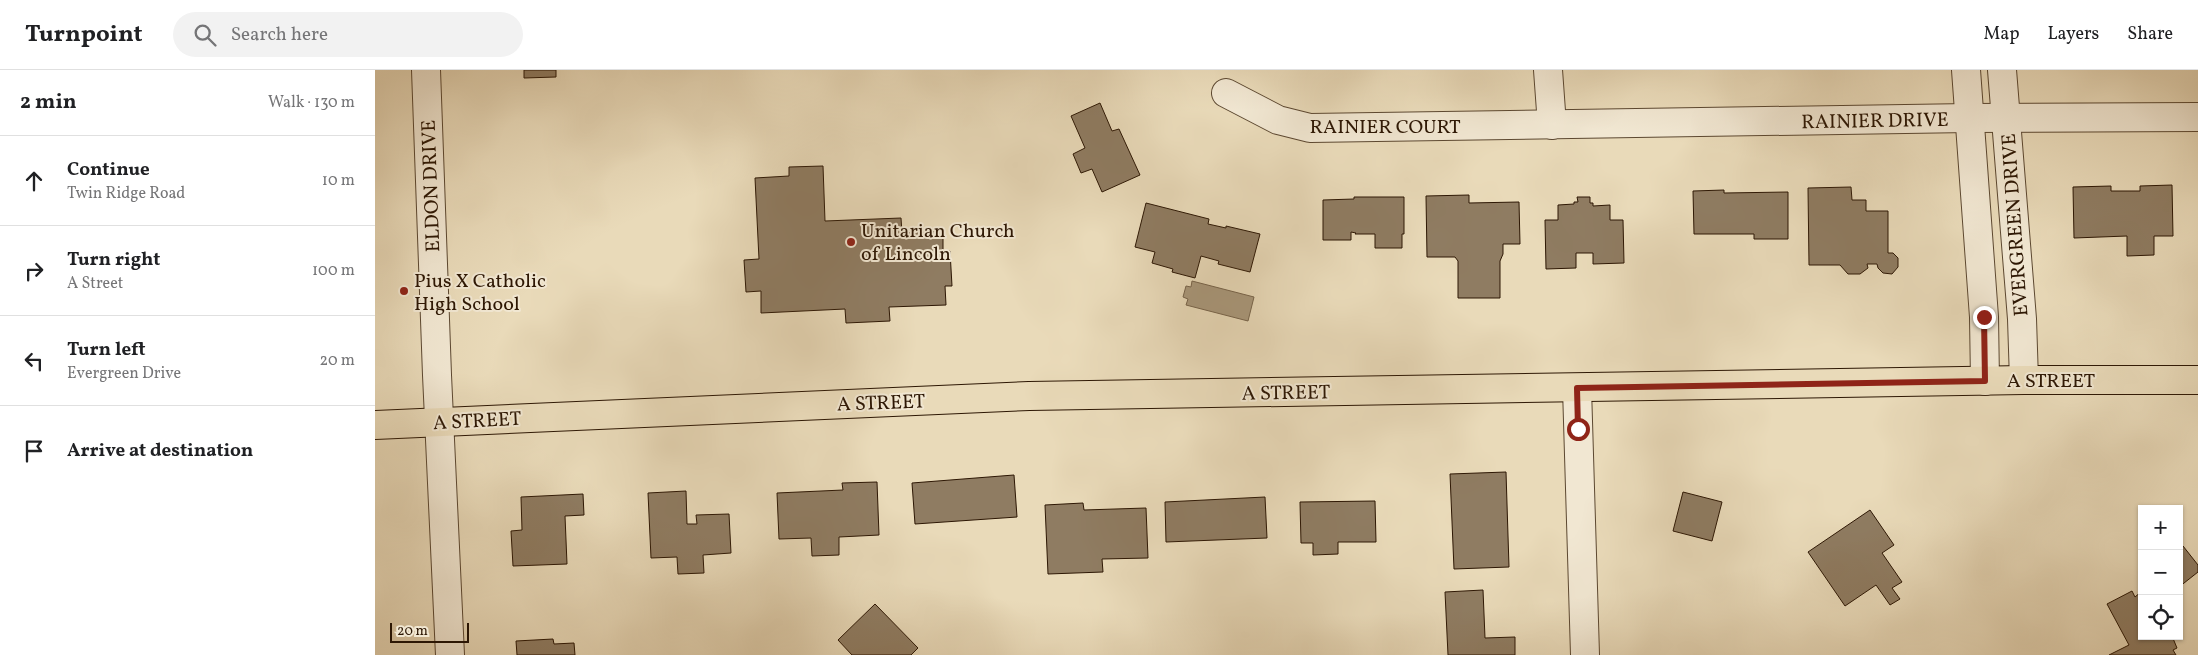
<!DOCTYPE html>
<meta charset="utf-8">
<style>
body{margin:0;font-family:Vollkorn,serif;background:#f2f2f2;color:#202124}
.controls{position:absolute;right:15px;bottom:15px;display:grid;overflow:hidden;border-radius:0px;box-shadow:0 1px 4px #0004}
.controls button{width:45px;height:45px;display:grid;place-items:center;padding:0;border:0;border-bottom:1px solid #e0e0e0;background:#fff;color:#202124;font:25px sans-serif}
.scale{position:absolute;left:15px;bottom:12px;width:79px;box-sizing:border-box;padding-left:5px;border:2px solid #2d1704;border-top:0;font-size:14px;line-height:18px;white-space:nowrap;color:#2d1704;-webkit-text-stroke:4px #f1e7d2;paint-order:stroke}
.stop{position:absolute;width:15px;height:15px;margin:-11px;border:4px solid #8f2418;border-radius:50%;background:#fff}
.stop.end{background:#8f2418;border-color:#fff;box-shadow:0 1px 5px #0008}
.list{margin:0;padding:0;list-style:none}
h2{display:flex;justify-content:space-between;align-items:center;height:65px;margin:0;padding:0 20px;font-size:21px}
h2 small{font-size:16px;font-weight:400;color:#757577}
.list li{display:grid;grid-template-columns:32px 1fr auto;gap:15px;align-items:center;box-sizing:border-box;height:90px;padding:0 20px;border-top:1px solid #e0e0e0}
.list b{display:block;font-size:19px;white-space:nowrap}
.list p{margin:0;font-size:16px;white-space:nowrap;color:#757577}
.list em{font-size:16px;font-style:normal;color:#757577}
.icon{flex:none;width:28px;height:28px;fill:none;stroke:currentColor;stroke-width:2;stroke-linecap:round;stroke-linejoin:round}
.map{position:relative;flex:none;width:1823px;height:585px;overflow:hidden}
header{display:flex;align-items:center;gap:30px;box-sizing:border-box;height:70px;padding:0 25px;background:#fff;border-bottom:1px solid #e0e0e0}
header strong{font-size:24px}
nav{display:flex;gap:28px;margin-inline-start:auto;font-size:18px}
.search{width:350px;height:45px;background:#f2f2f2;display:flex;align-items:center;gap:12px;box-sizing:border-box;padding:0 18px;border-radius:28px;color:#757577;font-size:19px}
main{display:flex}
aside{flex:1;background:#fff}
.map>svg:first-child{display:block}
.water{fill:#a9987b;stroke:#77644b}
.building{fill:#8f7c62;stroke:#2d1704}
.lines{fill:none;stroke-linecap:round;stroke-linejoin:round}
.minor-casing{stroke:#5c4831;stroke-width:30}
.major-casing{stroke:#2d1704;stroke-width:30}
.minor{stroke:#f1e7d2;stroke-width:28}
.major{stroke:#e9dab9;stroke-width:28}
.route{stroke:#8f2418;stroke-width:6}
.poi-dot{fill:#8f2418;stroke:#f1e7d2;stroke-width:2}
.labels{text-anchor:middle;stroke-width:4;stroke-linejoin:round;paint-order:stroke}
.street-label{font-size:20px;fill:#2d1704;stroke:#f1e7d2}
.poi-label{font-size:20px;fill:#2d1704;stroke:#f1e7d2;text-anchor:start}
</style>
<header>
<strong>Turnpoint</strong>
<div class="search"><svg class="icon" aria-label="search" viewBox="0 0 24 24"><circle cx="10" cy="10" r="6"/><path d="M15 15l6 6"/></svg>Search here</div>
<nav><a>Map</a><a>Layers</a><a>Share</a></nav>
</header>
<main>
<aside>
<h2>2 min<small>Walk · 130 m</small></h2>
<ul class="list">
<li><svg class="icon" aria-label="ahead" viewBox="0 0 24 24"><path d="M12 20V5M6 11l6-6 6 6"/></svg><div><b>Continue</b><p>Twin Ridge Road</p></div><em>10 m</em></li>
<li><svg class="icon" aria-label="right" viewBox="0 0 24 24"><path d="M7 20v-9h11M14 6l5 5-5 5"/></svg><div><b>Turn right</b><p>A Street</p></div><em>100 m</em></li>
<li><svg class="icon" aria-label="left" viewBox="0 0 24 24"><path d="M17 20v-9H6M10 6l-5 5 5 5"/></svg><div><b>Turn left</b><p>Evergreen Drive</p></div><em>20 m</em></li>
<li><svg class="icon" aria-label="arrive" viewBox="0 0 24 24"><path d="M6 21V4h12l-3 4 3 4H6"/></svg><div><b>Arrive at destination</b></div></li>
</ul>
</aside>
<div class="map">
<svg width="1823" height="585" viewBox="0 0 1823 585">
<rect width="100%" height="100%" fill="#e9dab9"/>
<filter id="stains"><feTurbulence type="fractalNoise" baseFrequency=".004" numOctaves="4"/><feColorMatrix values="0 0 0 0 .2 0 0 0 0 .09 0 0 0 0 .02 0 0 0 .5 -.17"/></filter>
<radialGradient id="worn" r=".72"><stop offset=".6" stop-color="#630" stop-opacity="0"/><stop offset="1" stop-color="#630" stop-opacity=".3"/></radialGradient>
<polygon class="water" points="817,211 879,227 873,251 811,235 813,229 808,227 811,216 816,217"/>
<g class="building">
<polygon points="149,0 181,0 181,7 149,8"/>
<polygon points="725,33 737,61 744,59 765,105 727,122 717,99 706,103 698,84 710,78 696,46"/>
<polygon points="448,96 450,151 526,148 527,163 568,161 568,181 575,181 577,216 570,216 571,235 514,237 515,251 471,253 470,239 386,243 386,221 371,222 369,190 384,189 380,108 414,106 414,97"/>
<polygon points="1797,115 1798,166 1779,166 1779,185 1752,186 1752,166 1699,168 1698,117 1736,116 1736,121 1765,121 1765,116"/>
<polygon points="1476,117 1477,130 1491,130 1491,141 1513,141 1513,183 1518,183 1523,188 1523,197 1517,204 1508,203 1503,198 1502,194 1492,194 1493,198 1485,204 1473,204 1465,195 1434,195 1433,118"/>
<polygon points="1349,120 1349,123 1413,122 1413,169 1379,169 1379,164 1319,164 1318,121"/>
<polygon points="1094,125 1094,133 1144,132 1145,174 1128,174 1128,184 1125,191 1125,228 1083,228 1083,191 1080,187 1052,187 1051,126"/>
<polygon points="979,127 1029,127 1029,164 1027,164 1027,178 1000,178 1000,164 980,164 981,163 976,162 976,170 948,170 948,130 979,129"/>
<polygon points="1202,127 1215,127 1215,133 1218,133 1218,136 1235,135 1235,150 1248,150 1249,193 1218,194 1218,183 1201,183 1201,198 1171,199 1170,150 1183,150 1183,135 1199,134 1199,132 1203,132"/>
<polygon points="771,133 834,149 833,154 851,158 851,156 885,164 875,202 843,194 844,191 826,186 820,208 797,202 798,199 777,193 780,182 760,177"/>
<polygon points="1131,402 1134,497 1079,499 1075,404"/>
<polygon points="639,405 642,447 540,454 537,413"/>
<polygon points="502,412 504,465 464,467 464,485 437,486 436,468 404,469 402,423 468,420 467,413"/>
<polygon points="311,421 312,454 322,454 321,445 354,444 356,483 328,485 329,503 303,504 302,487 276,488 273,423"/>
<polygon points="1308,422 1347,432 1337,471 1298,461"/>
<polygon points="208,424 209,445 190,446 192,494 138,496 136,461 147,460 146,427"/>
<polygon points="890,427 892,468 791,472 790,432"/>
<polygon points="1000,431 1001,472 963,472 963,484 938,485 938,473 926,473 925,432"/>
<polygon points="708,433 709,440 771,438 773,488 727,489 728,502 673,504 670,435"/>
<polygon points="1495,440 1519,475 1507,483 1527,512 1517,518 1525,529 1515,535 1501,515 1470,536 1433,482"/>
<polygon points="1808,476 1823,495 1823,502 1804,517 1804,479"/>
<polygon points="1108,520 1110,568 1140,567 1140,585 1073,585 1070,522"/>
<polygon points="1757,521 1760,527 1767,521 1767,566 1797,566 1802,578 1798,580 1801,585 1734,585 1754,575 1732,534"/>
<polygon points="500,534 543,578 536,585 477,585 463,570"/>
<polygon points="178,569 179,574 199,573 200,585 142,585 141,571"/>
</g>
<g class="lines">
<g class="minor-casing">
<g id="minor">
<polyline points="51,0 62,305 75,585"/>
<polyline points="1173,0 1177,55"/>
<polyline points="1591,0 1609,247 1610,311"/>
<polyline points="1627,0 1647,249 1649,310"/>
<polyline points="851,23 903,50 935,58 1594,48 1823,47"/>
<polyline points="1202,318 1210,585"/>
</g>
</g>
<g class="major-casing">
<polyline id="major" points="0,355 654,326 1649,310 1823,310"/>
</g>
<use href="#minor" class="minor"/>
<use href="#major" class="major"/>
</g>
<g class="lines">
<polyline class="route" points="1203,359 1202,318 1610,311 1609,247"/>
</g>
<g class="poi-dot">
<circle cx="476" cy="172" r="5"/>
<circle cx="29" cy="221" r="5"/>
</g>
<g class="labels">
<g class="street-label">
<text transform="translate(1500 50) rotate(-1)" y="7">RAINIER DRIVE</text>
<text x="1010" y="63">RAINIER COURT</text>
<text transform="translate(55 116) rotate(-92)" y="7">ELDON DRIVE</text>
<text transform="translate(1639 155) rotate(-94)" y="7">EVERGREEN DRIVE</text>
<text x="1676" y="317">A STREET</text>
<text transform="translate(911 322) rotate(-1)" y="7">A STREET</text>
<text transform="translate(506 332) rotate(-2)" y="7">A STREET</text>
<text transform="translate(102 350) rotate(-3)" y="7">A STREET</text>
</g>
<g class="poi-label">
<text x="486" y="167">Unitarian Church<tspan x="486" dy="23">of Lincoln</tspan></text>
<text x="39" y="217">Pius X Catholic<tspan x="39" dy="23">High School</tspan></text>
</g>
</g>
<rect width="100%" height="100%" filter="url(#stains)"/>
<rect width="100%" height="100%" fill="url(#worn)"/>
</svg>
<div class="controls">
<button>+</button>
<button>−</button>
<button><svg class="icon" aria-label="locate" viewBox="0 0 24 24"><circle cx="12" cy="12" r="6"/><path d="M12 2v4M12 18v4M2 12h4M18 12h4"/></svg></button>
</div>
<div class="scale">20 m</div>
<div class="stop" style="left:1203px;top:359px"></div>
<div class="stop end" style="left:1609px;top:247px"></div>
</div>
</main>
